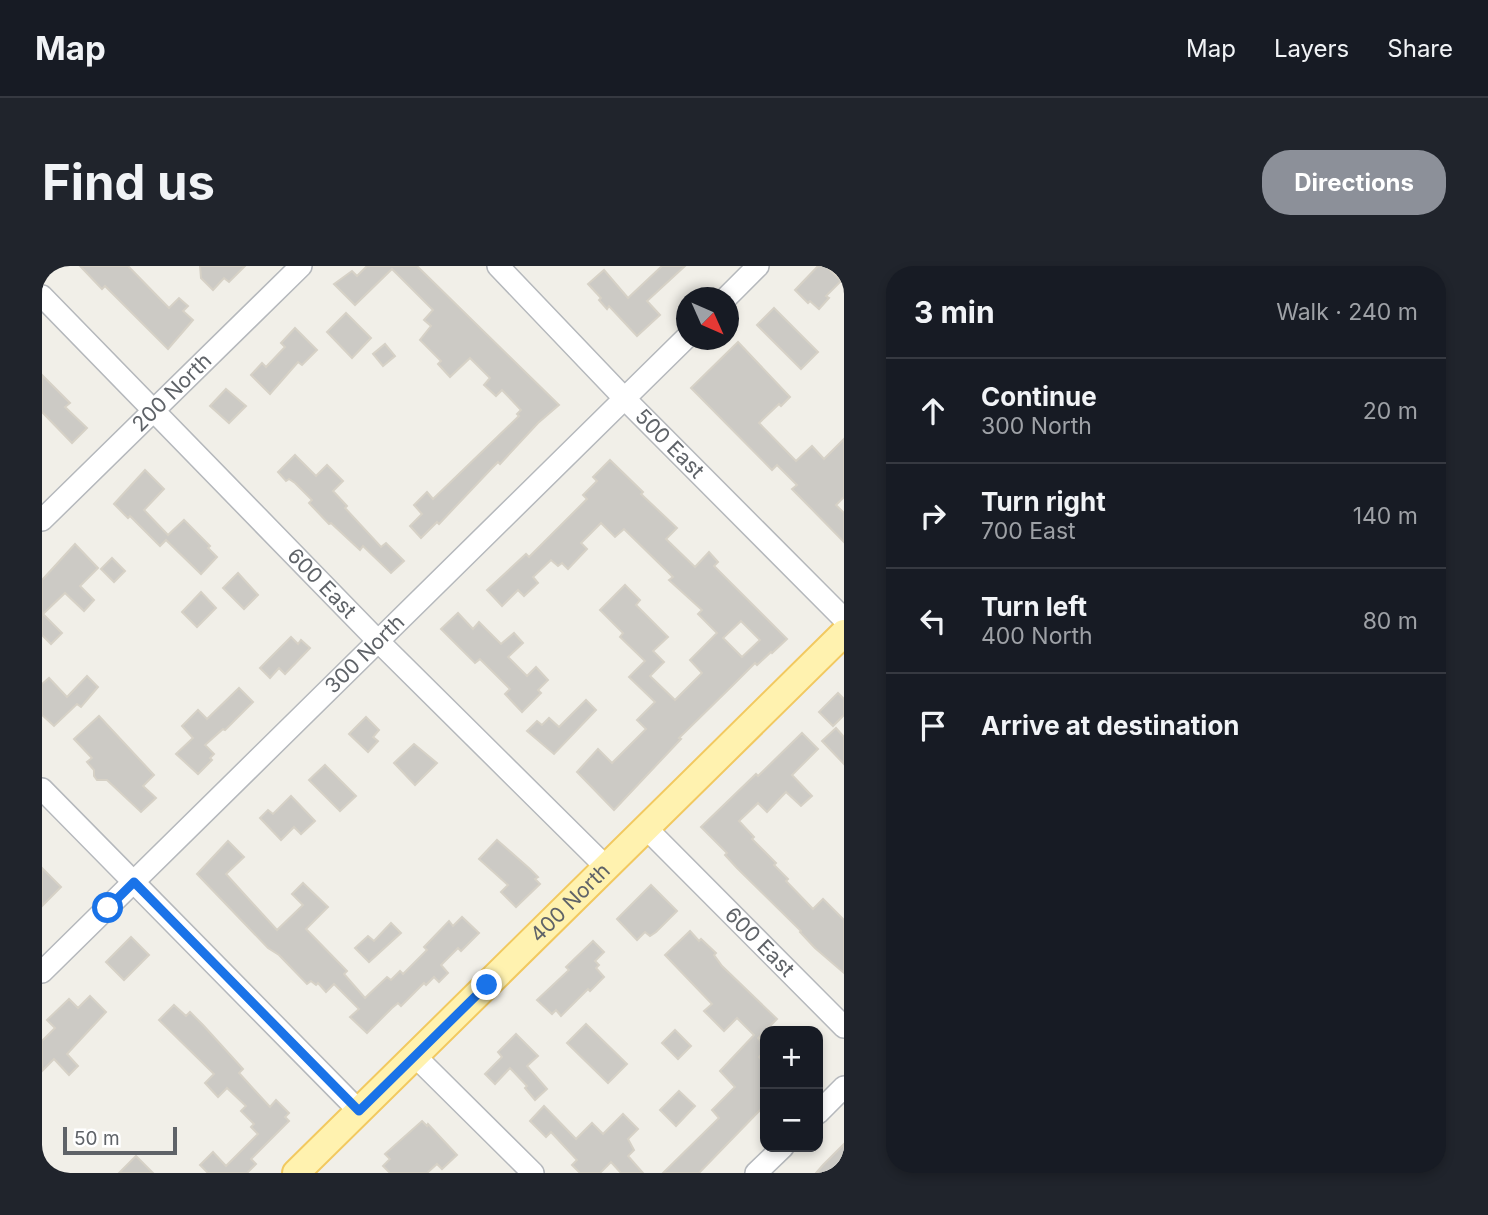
<!DOCTYPE html>
<meta charset="utf-8">
<style>
body{margin:0;font-family:Inter,sans-serif;background:#20242c;color:#f1f3f6}
.controls{position:absolute;right:21px;bottom:21px;display:grid;overflow:hidden;border-radius:14px;box-shadow:0 4px 10px #0003}
.controls button{width:63px;height:63px;display:grid;place-items:center;padding:0;border:0;border-bottom:2px solid #363941;background:#171b24;color:#f1f3f6;font:35px sans-serif}
.compass{position:absolute;left:634px;top:21px;width:63px;height:63px;border-radius:50%;background:#171b24;box-shadow:0 4px 10px #0003;rotate:135deg}
.scale{position:absolute;left:21px;bottom:18px;width:114px;box-sizing:border-box;padding-left:7px;border:4px solid #5f6368;border-top:0;font-size:19px;line-height:24px;white-space:nowrap;color:#5f6368;-webkit-text-stroke:5px #fff;paint-order:stroke}
.stop{position:absolute;width:21px;height:21px;margin:-16px;border:5px solid #1a73e8;border-radius:50%;background:#fff}
.stop.end{background:#1a73e8;border-color:#fff;box-shadow:0 2px 7px #0008}
.list{margin:0;padding:0;list-style:none}
h2{display:flex;justify-content:space-between;align-items:center;height:91px;margin:0;padding:0 28px;font-size:30px}
h2 small{font-size:23px;font-weight:400;color:#9ea1a6}
.list li{display:grid;grid-template-columns:46px 1fr auto;gap:21px;align-items:center;box-sizing:border-box;height:105px;padding:0 28px;border-top:2px solid #363941}
.list b{display:block;font-size:26px;white-space:nowrap}
.list p{margin:0;font-size:23px;white-space:nowrap;color:#9ea1a6}
.list em{font-size:23px;font-style:normal;color:#9ea1a6}
.icon{flex:none;width:38px;height:38px;fill:none;stroke:currentColor;stroke-width:2;stroke-linecap:round;stroke-linejoin:round}
.map{position:relative;flex:none;width:802px;height:907px;overflow:hidden;border-radius:28px}
header{display:flex;align-items:center;gap:42px;box-sizing:border-box;height:98px;padding:0 35px;background:#171b24;border-bottom:2px solid #363941}
header strong{font-size:33px}
nav{display:flex;gap:38px;margin-inline-start:auto;font-size:24px}
.intro{display:flex;align-items:center;justify-content:space-between;box-sizing:border-box;height:168px;padding:0 42px}
h1{margin:0;font-size:49px}
.button{padding:18px 32px;border-radius:28px;background:#8c9099;color:#fff;font-size:24px;font-weight:700}
main{display:flex;gap:42px;padding:0 42px}
aside{flex:1;background:#171b24;border-radius:28px;box-shadow:0 4px 10px #0003}
.map>svg:first-child{display:block}
.building{fill:#cccac5;stroke:#d6d1c6;stroke-width:2;fill-rule:evenodd}
.lines{fill:none;stroke-linecap:round;stroke-linejoin:round}
.minor-casing{stroke:#b5b8bc;stroke-width:24}
.major-casing{stroke:#f2c960;stroke-width:30}
.minor{stroke:#fff;stroke-width:21}
.major{stroke:#fff2af;stroke-width:26}
.route{stroke:#1a73e8;stroke-width:9}
.labels{text-anchor:middle;stroke-width:6;stroke-linejoin:round;paint-order:stroke}
.street-label{font-size:21px;fill:#5f6368;stroke:#fff}
</style>
<header>
<strong>Map</strong>
<nav><a>Map</a><a>Layers</a><a>Share</a></nav>
</header>
<div class="intro"><h1>Find us</h1><a class="button">Directions</a></div>
<main>
<div class="map">
<svg width="802" height="907" viewBox="0 0 802 907">
<rect width="100%" height="100%" fill="#f1efe8"/>
<g class="building">
<polygon points="38,0 86,0 127,42 137,32 146,40 141,45 151,54 126,83 63,20 60,23"/>
<polygon points="158,0 203,0 187,16 182,12 171,24 159,12"/>
<polygon points="325,0 375,0 517,139 496,157 458,198 456,196 450,202 397,258 395,256 379,272 368,260 380,248 372,239 385,226 391,233 477,150 475,148 479,144 460,124 454,130 442,119 448,112 428,92 408,111 396,98 399,95 378,74 389,60 382,54 391,44 350,3 313,39 292,18 310,5 315,10"/>
<polygon points="620,0 643,0 605,35 618,49 595,70 567,40 565,43 557,34 559,32 546,18 562,4 586,32"/>
<polygon points="776,0 784,0 799,15 784,30 787,32 777,43 768,35 766,37 753,24"/>
<polygon points="732,42 776,86 759,103 715,59"/>
<polygon points="304,47 329,72 310,92 285,66"/>
<polygon points="253,62 275,84 260,99 256,96 228,128 209,109 220,97 224,101 243,81 239,77"/>
<polygon points="696,76 748,131 739,140 737,138 717,157 754,195 770,180 782,193 802,173 802,231 794,239 802,247 802,276 750,223 755,219 735,199 730,204 649,122"/>
<polygon points="343,78 353,90 341,100 331,88"/>
<polygon points="0,109 28,137 23,141 45,162 30,177 0,146"/>
<polygon points="184,123 204,140 187,157 168,140"/>
<polygon points="253,189 274,210 285,199 301,215 291,225 305,240 303,242 339,281 344,277 362,295 349,307 321,280 318,284 289,257 287,258 267,237 270,234 253,217 247,213 244,215 236,206"/>
<path d="M 568,194 L 601,226 L 599,228 L 635,262 L 624,273 L 653,301 L 667,286 L 676,296 L 672,300 L 745,373 L 730,387 L 729,386 L 715,399 L 713,397 L 690,420 L 637,472 L 639,473 L 572,544 L 535,506 L 556,483 L 570,497 L 604,463 L 595,454 L 613,436 L 587,411 L 603,395 L 578,371 L 581,367 L 558,344 L 583,319 L 598,334 L 594,339 L 626,371 L 611,385 L 622,396 L 608,410 L 633,434 L 660,407 L 648,394 L 675,367 L 656,348 L 660,344 L 627,314 L 631,311 L 582,263 L 573,271 L 559,257 L 539,277 L 545,283 L 526,303 L 520,297 L 516,300 L 509,294 L 491,311 L 496,317 L 482,330 L 476,324 L 460,340 L 445,324 L 484,288 L 487,291 L 545,233 L 541,229 L 555,215 L 551,211 ZM 699,355 L 718,374 L 700,391 L 681,372 Z"/>
<polygon points="103,204 122,223 102,244 126,269 142,254 168,280 166,282 175,291 159,308 124,274 118,280 88,250 86,252 72,238"/>
<polygon points="33,278 56,302 38,320 52,334 42,345 23,327 1,348 20,367 9,378 0,369 0,314"/>
<polygon points="70,292 83,305 72,316 59,303"/>
<polygon points="196,307 216,329 202,343 181,322"/>
<polygon points="159,326 174,342 155,361 140,346"/>
<polygon points="416,347 431,363 437,356 459,378 472,367 481,377 466,391 485,410 494,401 506,414 496,424 499,427 480,446 463,428 468,423 438,393 433,397 399,363"/>
<polygon points="249,371 256,378 259,374 268,382 243,408 237,402 228,412 218,402"/>
<polygon points="45,410 56,421 39,441 35,438 12,460 0,449 0,418 7,412 25,431"/>
<polygon points="197,422 211,436 183,464 181,463 163,479 172,488 168,492 170,494 156,508 134,488 151,472 140,460 156,444 165,453"/>
<polygon points="796,427 802,433 802,449 791,460 777,446"/>
<polygon points="544,434 554,444 512,488 485,465 495,455 500,459 507,452 517,461"/>
<polygon points="57,450 112,509 101,520 114,532 99,546 65,514 55,514 52,510 52,504 45,496 50,492 32,473"/>
<polygon points="324,451 337,464 331,471 336,475 326,486 307,468"/>
<polygon points="794,462 802,471 802,498 780,475"/>
<polygon points="760,467 776,483 750,509 770,530 759,540 744,526 725,546 716,537 697,555 712,571 710,573 734,597 732,599 746,613 744,615 771,643 781,633 802,654 802,707 773,682 758,666 759,665 695,602 683,589 685,587 659,561 714,508 716,510"/>
<polygon points="372,478 395,497 373,519 352,497"/>
<polygon points="283,499 314,530 298,545 267,514"/>
<polygon points="249,530 273,555 259,568 252,561 239,574 218,552 226,544 231,548"/>
<polygon points="455,574 488,603 496,611 493,613 498,618 474,641 459,626 466,619 437,593"/>
<polygon points="186,575 202,591 184,608 235,664 261,639 250,628 261,617 286,641 264,663 305,705 302,708 323,732 345,711 349,714 358,705 361,708 385,684 382,681 407,655 411,660 420,651 437,667 419,685 416,682 399,699 406,707 397,716 392,711 384,719 382,717 359,740 356,737 350,742 325,767 308,751 317,743 292,718 284,726 276,717 274,719 269,715 265,718 237,689 226,682 155,608"/>
<polygon points="0,602 19,621 0,640"/>
<polygon points="609,619 635,645 614,666 608,670 603,666 595,674 575,653"/>
<polygon points="349,657 359,667 327,696 313,682 326,670 332,675"/>
<polygon points="648,665 657,675 659,673 674,687 672,689 680,700 735,753 716,772 723,780 723,785 717,791 723,798 723,839 657,907 621,907 677,852 670,844 693,821 678,805 712,769 695,752 682,765 662,745 670,738 623,689"/>
<polygon points="89,671 107,689 82,714 64,696"/>
<polygon points="551,675 562,686 553,695 557,699 554,702 562,711 548,725 546,723 519,750 514,744 510,748 495,734 527,704 524,701"/>
<polygon points="48,730 64,746 25,788 36,800 27,809 12,793 0,805 0,775 13,762 5,754 27,733 36,742"/>
<polygon points="132,739 144,750 148,746 161,759 201,803 197,807 228,841 234,834 247,847 243,851 247,855 209,893 214,898 205,907 166,907 158,899 171,886 184,900 216,868 209,861 212,858 199,845 204,840 185,822 176,831 163,817 172,808 117,754"/>
<polygon points="544,758 585,798 566,817 525,777"/>
<polygon points="633,764 649,780 636,793 620,777"/>
<polygon points="474,768 496,790 485,800 505,823 493,834 483,822 485,820 468,802 453,818 443,808 460,791 456,786"/>
<polygon points="637,825 653,840 634,860 618,844"/>
<polygon points="502,840 534,873 550,857 561,868 581,848 596,863 586,873 592,884 586,890 601,907 579,907 569,896 558,907 538,907 530,899 535,894 509,866 504,871 488,855"/>
<polygon points="380,855 385,860 386,858 415,889 400,903 395,898 385,907 348,907 341,900 348,893 343,888"/>
<polygon points="802,878 802,907 774,907 781,899"/>
<polygon points="94,890 111,907 77,907"/>
</g>
<g class="lines">
<g class="minor-casing">
<g id="minor">
<path id="s1" d="M 456,0 L 583,133 L 802,353"/>
<path id="s2" d="M 0,30 L 336,375 L 564,601"/>
<polyline points="684,32 716,0"/>
<path id="s3" d="M 0,254 L 259,0"/>
<polyline points="0,523 317,845"/>
<path id="s4" d="M 604,562 L 802,761"/>
<path id="s5" d="M 0,706 L 645,71"/>
<polyline points="373,790 491,907"/>
<polyline points="776,847 802,821"/>
<polyline points="714,907 741,881"/>
</g>
</g>
<g class="major-casing">
<g id="major">
<path id="s6" d="M 254,907 L 802,367"/>
</g>
</g>
<use href="#minor" class="minor"/>
<use href="#major" class="major"/>
</g>
<g class="lines">
<polyline class="route" points="66,642 92,616 317,845 445,719"/>
</g>
<g class="labels">
<g class="street-label">
<text dy="7" stroke="none"><textPath href="#s3" startOffset="182">200 North</textPath></text>
<text dy="7" stroke="none"><textPath href="#s1" startOffset="247">500 East</textPath></text>
<text dy="7" stroke="none"><textPath href="#s2" startOffset="401">600 East</textPath></text>
<text dy="7" stroke="none"><textPath href="#s5" startOffset="453">300 North</textPath></text>
<text dy="7" stroke="none"><textPath href="#s6" startOffset="385">400 North</textPath></text>
<text dy="7" stroke="none"><textPath href="#s4" startOffset="161">600 East</textPath></text>
</g>
</g>
</svg>
<div class="controls">
<button>+</button>
<button>−</button>
</div>
<svg class="compass" viewBox="-18 -18 36 36"><path d="M0-13l5 13h-10z" fill="#e53935"/><path d="M0 13l5-13h-10z" fill="#9ea1a6"/></svg>
<div class="scale">50 m</div>
<div class="stop" style="left:66px;top:642px"></div>
<div class="stop end" style="left:445px;top:719px"></div>
</div>
<aside>
<h2>3 min<small>Walk · 240 m</small></h2>
<ul class="list">
<li><svg class="icon" aria-label="ahead" viewBox="0 0 24 24"><path d="M12 20V5M6 11l6-6 6 6"/></svg><div><b>Continue</b><p>300 North</p></div><em>20 m</em></li>
<li><svg class="icon" aria-label="right" viewBox="0 0 24 24"><path d="M7 20v-9h11M14 6l5 5-5 5"/></svg><div><b>Turn right</b><p>700 East</p></div><em>140 m</em></li>
<li><svg class="icon" aria-label="left" viewBox="0 0 24 24"><path d="M17 20v-9H6M10 6l-5 5 5 5"/></svg><div><b>Turn left</b><p>400 North</p></div><em>80 m</em></li>
<li><svg class="icon" aria-label="arrive" viewBox="0 0 24 24"><path d="M6 21V4h12l-3 4 3 4H6"/></svg><div><b>Arrive at destination</b></div></li>
</ul>
</aside>
</main>
